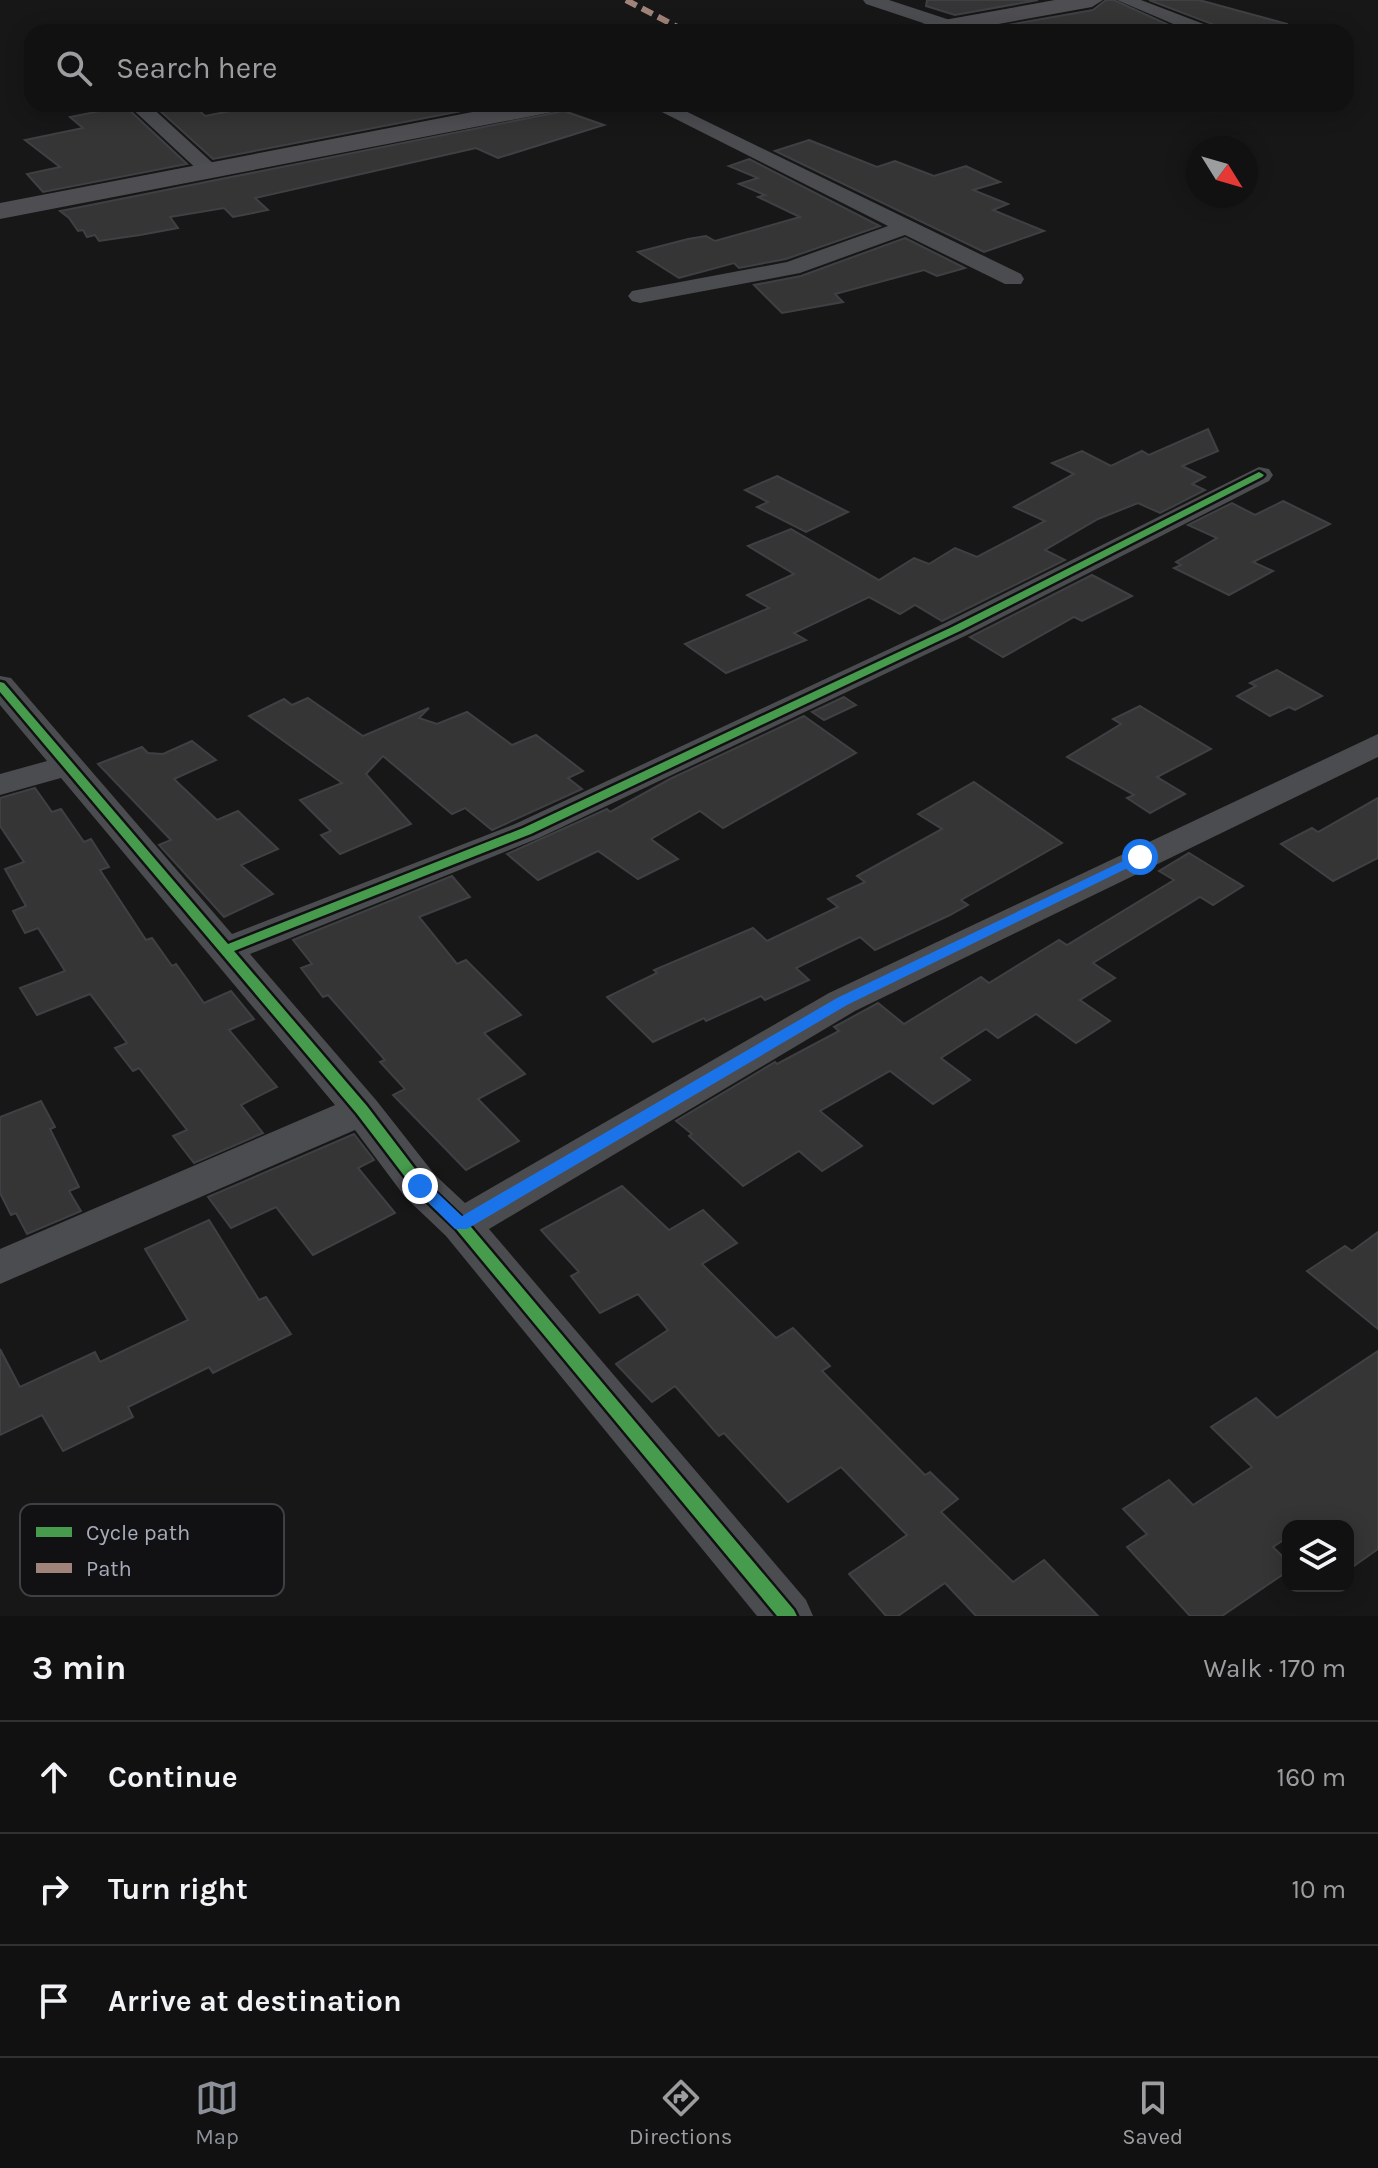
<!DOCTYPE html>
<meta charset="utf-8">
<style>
body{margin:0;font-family:Karla,sans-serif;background:#1e1f1f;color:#f1f3f6}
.controls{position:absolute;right:24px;bottom:24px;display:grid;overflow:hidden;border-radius:16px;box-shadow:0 4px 20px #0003}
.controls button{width:72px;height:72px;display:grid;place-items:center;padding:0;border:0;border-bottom:2px solid #303131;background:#111;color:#f1f3f6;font:40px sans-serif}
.compass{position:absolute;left:1186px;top:136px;width:72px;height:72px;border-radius:50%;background:#111;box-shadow:0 4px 20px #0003;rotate:127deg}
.stop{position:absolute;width:24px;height:24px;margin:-18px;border:6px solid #1a73e8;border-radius:50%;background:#fff}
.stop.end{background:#1a73e8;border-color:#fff;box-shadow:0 2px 8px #0008}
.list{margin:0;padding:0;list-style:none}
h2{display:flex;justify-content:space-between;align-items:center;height:104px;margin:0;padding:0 32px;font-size:34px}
h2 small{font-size:26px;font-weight:400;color:#9c9d9f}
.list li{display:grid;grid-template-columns:52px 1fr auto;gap:24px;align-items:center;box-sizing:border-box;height:112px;padding:0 32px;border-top:2px solid #303131}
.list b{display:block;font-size:30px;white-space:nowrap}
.list em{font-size:26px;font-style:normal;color:#9c9d9f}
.icon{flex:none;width:44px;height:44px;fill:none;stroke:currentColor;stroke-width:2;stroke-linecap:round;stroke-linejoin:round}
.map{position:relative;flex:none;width:1378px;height:1616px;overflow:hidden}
.search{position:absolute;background:#111;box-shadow:0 4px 20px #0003;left:24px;right:24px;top:24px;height:88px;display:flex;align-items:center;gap:20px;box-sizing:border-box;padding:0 28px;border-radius:24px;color:#9c9d9f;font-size:30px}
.sheet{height:440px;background:#111}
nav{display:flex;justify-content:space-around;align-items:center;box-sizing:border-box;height:112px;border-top:2px solid #303131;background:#111;font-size:22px;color:#9c9d9f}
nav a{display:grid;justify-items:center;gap:4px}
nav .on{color:#8c9099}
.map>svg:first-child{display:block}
.building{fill:#353536;stroke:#3f4043;stroke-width:2}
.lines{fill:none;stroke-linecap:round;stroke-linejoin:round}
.minor{fill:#4b4c50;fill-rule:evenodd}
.major{fill:#4e4e52;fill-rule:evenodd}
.quiet{stroke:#a18479;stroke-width:6;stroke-dasharray:12 6;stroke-linecap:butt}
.cycleway-casing{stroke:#111113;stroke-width:5}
.cycleway{fill:#469c4c;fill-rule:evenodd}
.route{fill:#1a73e8}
.key{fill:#111113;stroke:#3e4045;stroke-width:2}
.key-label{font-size:22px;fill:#a7acb9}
</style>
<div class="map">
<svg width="1378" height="1616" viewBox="0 0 1378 1616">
<rect width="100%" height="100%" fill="#171717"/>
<g class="building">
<polygon points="927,0 1038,0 955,15 926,6"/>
<polygon points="1106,0 1114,0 1184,32 1010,32 996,27 1093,10"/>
<polygon points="1149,0 1199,0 1287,24 1285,32 1220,32 1215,25"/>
<polygon points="192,104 205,116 267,104 498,104 213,159 158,109"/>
<polygon points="125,106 187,164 43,192 27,174 60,167 25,140 83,128 70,117"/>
<polygon points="564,111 604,125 498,158 476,148 255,198 268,210 233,217 224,208 170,217 178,228 140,235 99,241 95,235 87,237 83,230 78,231 69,218 60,211"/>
<polygon points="809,140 877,167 895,161 934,176 966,166 1000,182 973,190 1008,204 993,210 1044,231 984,252 775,151"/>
<polygon points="749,159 880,226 786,259 739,268 734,263 679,278 638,252 688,239 706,236 715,241 800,217 758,197 765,195 739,184 758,178 729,166"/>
<polygon points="905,238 965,268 937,276 924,270 835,294 843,302 782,313 754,285 801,276"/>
<polygon points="1208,429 1218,451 1182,466 1205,477 1192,484 1205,490 1160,513 1138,503 1098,519 1045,550 1065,560 942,621 915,605 900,614 869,597 794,633 806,640 726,673 685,644 769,608 747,595 794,574 748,546 791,529 879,580 914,558 929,564 955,548 977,557 1045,521 1014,507 1074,474 1052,463 1082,451 1111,466 1142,451 1149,455"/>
<polygon points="777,476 848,512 806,532 757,507 768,502 745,490"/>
<polygon points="1283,501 1330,524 1253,562 1273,571 1229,595 1174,568 1181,565 1176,562 1217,538 1188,525 1232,503 1255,515"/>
<polygon points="1092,575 1132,596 1082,621 1074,617 1003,657 970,637"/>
<polygon points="1277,670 1322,696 1295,710 1289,707 1270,716 1237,696 1256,686 1250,683"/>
<polygon points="844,697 856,705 824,720 812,712"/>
<polygon points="308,698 363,736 429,708 419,718 437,724 467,712 512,745 536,735 583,771 568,778 582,789 492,830 465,808 452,814 383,756 366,774 411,824 340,854 321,835 331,831 300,800 342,783 249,716 284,699 292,705"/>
<polygon points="1140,706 1211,749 1157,777 1185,794 1150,813 1127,798 1134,795 1067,757 1121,724 1113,719"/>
<polygon points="804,716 856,753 723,828 700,811 651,839 678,859 638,879 598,851 538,880 507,854 607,809 610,812 670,779"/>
<polygon points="192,741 216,760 174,779 217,820 238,811 278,849 241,865 273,894 224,917 159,845 171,840 98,764 142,747 148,753 163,754"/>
<polygon points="974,782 1062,843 961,900 968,905 950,915 875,950 860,937 796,968 809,980 765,1000 761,996 706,1021 704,1018 653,1042 607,997 657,973 654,970 753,928 767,941 838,907 828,899 865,882 857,876 942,829 918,814"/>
<polygon points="35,788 52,812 61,809 84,842 91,839 109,867 100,870 146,940 152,938 172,966 176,964 204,1003 231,991 254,1019 229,1030 277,1087 241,1105 263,1133 194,1163 173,1136 187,1130 139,1068 133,1071 115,1048 127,1043 90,994 37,1015 20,988 65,971 38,928 25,933 13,911 26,906 5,869 24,862 0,826 0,798"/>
<polygon points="1378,798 1378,858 1333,881 1281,844 1312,828 1318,832"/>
<polygon points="1189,853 1243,886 1213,905 1200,897 1093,963 1115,978 1080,1000 1110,1021 1076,1043 1036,1014 998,1038 986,1029 941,1058 970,1080 933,1104 890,1071 820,1111 862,1146 822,1171 799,1151 743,1186 689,1136 692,1134 676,1121 775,1062 777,1064 839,1031 834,1027 878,1003 904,1024 981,977 989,983 1059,940 1067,945 1174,880 1159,871"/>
<polygon points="452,876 470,897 419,917 457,964 466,960 521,1015 484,1033 525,1074 478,1099 519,1141 466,1170 393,1095 405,1089 380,1062 385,1060 328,995 323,997 301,968 312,964 293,940"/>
<polygon points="41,1101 55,1127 50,1129 79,1187 69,1191 81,1211 27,1234 16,1213 11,1215 0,1193 0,1117"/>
<polygon points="354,1134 374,1160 358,1168 395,1213 313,1255 276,1207 231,1228 208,1197"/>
<polygon points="622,1186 669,1230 703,1210 737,1243 702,1264 776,1338 793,1328 830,1366 822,1371 925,1475 930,1472 958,1499 941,1512 1013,1582 1044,1560 1098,1616 976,1616 945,1583 898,1616 886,1616 849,1574 907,1535 841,1467 788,1502 724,1433 719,1436 675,1386 652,1402 616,1364 668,1330 638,1294 600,1313 571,1276 579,1272 541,1230"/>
<polygon points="209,1220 259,1300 266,1297 291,1334 213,1373 209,1367 128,1407 133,1417 63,1451 42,1415 0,1435 0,1349 20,1387 95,1352 100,1362 188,1320 145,1249"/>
<polygon points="1378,1232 1378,1329 1307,1271 1345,1246 1352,1251"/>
<polygon points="1378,1351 1378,1549 1348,1570 1348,1526 1288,1526 1288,1537 1273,1547 1288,1562 1288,1571 1222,1616 1190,1616 1127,1547 1147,1534 1123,1509 1169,1480 1193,1505 1252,1467 1211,1427 1256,1398 1277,1418"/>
</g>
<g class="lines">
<g class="minor">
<polygon points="863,0 889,0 953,21 956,25 947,30 941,29 866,4"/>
<polygon points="1117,0 1141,0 1214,28 1217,32 1192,32"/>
<polygon points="127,104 148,104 216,166 219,170 216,174 202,174"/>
<polygon points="646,104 671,104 1021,274 1024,279 1021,284 1005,284 905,235 800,273 640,303 632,301 628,296 632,291 787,262 888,226"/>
<polygon points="1259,467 1269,469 1273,475 1269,481 967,635 539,838 250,954 376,1100 435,1175 465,1203 829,993 1378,734 1378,757 855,1011 489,1229 806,1600 813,1616 757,1616 446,1236 405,1197 355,1130 0,1284 0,1249 335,1105 61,778 0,795 0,774 47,761 0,705 0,676 11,678 232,934 515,824 945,623"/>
</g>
<g class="major">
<polygon points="1055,0 1103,0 1092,7 954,32 904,32 908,27 916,25"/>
<polygon points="514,104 566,104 562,109 553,112 0,219 0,203"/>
</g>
<polyline class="quiet" points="626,0 687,32"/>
<g class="cycleway-casing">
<polygon id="cycleway" points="1259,472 1264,475 1262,477 960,631 531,834 234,951 367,1106 425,1182 466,1221 794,1610 797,1616 777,1616 456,1229 415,1190 357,1114 0,692 0,682 4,683 228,944 523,828 952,627"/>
</g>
<use href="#cycleway" class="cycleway"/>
</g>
<polygon class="route" points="1140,853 1146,857 1144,860 847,1005 467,1229 455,1229 412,1186 415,1182 426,1182 462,1216 837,998"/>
<rect x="20" y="1504" width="264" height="92" rx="12" class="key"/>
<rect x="36" y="1527" width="36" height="10" fill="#469c4c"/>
<rect x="36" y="1563" width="36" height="10" fill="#a18479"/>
<g class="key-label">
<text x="86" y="1540">Cycle path</text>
<text x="86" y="1576">Path</text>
</g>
</svg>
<div class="controls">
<button><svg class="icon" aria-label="layers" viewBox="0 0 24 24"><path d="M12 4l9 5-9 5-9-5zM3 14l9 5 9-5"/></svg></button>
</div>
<svg class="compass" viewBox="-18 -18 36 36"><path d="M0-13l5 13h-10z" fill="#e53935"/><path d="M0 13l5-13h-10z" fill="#9c9d9f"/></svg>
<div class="stop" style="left:1140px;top:857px"></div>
<div class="stop end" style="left:420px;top:1186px"></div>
<div class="search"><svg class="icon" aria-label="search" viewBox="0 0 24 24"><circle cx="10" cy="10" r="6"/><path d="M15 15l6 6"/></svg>Search here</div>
</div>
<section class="sheet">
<h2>3 min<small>Walk · 170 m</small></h2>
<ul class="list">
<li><svg class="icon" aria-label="ahead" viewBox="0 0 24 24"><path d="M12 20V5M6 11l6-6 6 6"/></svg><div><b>Continue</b></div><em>160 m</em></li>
<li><svg class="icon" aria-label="right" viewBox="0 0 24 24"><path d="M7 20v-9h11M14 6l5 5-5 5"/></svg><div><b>Turn right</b></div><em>10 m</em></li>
<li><svg class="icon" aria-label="arrive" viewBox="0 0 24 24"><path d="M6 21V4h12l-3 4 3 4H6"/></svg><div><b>Arrive at destination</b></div></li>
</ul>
</section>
<nav>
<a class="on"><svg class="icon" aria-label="map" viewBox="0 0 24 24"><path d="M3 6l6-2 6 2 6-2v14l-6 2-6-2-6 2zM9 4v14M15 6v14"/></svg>Map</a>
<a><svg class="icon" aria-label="directions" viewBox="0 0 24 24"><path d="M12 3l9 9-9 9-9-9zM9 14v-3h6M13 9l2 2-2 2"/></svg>Directions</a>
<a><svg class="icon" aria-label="saved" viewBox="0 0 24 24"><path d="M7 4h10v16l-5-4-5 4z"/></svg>Saved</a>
</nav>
